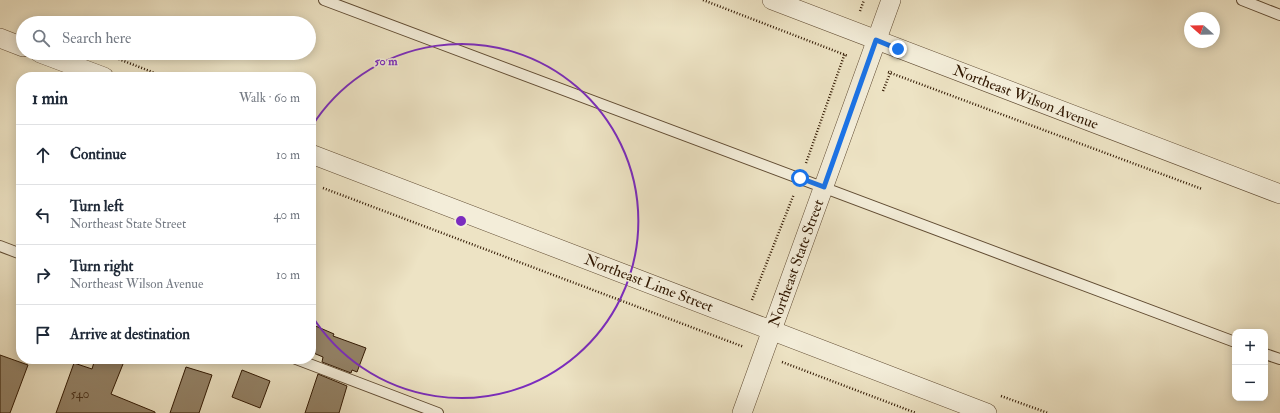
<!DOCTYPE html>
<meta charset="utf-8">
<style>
body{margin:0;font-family:"IM FELL Double Pica",serif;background:#f6f6f7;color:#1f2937}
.controls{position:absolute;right:12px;bottom:12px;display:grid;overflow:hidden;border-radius:8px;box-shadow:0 2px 10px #0003}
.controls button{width:36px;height:36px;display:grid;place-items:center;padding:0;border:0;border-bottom:1px solid #e0e1e3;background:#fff;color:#1f2937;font:20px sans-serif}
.compass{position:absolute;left:1184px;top:12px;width:36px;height:36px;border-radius:50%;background:#fff;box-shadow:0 2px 10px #0003;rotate:290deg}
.stop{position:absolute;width:12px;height:12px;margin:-9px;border:3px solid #1a73e8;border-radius:50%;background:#fff}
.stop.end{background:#1a73e8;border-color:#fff;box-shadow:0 1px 4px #0008}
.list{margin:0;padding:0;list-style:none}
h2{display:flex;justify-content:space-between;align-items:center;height:52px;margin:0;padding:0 16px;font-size:17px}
h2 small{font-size:13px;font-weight:400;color:#747a83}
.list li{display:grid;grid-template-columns:26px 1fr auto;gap:12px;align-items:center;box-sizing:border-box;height:60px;padding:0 16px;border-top:1px solid #e0e1e3}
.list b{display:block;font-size:15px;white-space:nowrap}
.list p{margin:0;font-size:13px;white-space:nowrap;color:#747a83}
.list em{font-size:13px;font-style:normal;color:#747a83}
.icon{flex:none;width:22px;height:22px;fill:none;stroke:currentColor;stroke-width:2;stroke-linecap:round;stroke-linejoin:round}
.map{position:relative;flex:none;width:1280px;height:413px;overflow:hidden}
.search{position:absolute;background:#fff;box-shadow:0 2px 10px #0003;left:16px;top:16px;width:300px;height:44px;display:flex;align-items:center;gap:10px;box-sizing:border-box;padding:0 14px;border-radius:22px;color:#747a83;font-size:15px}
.panel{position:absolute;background:#fff;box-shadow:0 2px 10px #0003;left:16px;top:72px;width:300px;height:292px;border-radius:16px}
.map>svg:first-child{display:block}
.building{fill:#938267;stroke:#311802}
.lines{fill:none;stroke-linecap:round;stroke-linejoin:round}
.service-casing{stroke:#604b32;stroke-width:12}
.minor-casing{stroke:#604b32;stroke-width:20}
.path{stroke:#311802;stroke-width:2.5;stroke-dasharray:1 2;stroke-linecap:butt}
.service{stroke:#f3edd9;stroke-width:10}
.minor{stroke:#f3edd9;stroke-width:19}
.route{stroke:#1a73e8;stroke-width:5}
.ring{fill:none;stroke:#7b2cbf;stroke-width:2}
.labels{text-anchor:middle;stroke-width:3;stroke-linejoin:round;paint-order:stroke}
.number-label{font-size:13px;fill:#4a321b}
.street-label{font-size:15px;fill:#311802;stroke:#f3edd9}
.centre{fill:#7b2cbf;stroke:#f3edd9;stroke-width:2}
.ring-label{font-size:12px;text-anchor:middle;font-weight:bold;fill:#7b2cbf;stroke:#f3edd9;stroke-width:3;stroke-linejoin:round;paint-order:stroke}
</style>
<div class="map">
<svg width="1280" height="413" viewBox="0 0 1280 413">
<rect width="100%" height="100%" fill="#ede3c4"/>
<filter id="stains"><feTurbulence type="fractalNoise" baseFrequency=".005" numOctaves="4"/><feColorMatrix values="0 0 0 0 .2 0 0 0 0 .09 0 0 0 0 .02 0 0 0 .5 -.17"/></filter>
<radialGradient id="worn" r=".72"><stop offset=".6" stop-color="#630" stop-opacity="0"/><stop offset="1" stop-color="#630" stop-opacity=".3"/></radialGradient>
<g class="building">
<polygon points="311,324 334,334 333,336 366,348 357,372 352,370 351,373 322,362 323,357 311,352"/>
<polygon points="0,355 28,365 10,413 0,413"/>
<polygon points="95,359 125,359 111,394 155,412 155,413 56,413 74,363 92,369"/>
<polygon points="186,367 212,375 199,413 170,413"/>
<polygon points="242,370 270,381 260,408 232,397"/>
<polygon points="318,374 347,386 339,413 305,413"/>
</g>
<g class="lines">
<g class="service-casing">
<g id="service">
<polyline points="324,0 1235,342"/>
<polyline points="1242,0 1280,15"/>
<polyline points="0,246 21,254"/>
<polyline points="1265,354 1280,359"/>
<polyline points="296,359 438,413"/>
</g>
</g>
<g class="minor-casing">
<g id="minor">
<polyline points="772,0 1280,194"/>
<polyline points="0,38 23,47"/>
<polyline points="40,53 104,77"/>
<polyline points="311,154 987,413"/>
<polyline points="742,413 891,0"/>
</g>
</g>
<g class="path">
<polyline points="703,0 848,56"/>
<polyline points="860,11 864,0"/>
<polyline points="116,58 165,77"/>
<polyline points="888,72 1202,189"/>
<polyline points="883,91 891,71"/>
<polyline points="806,163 845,53"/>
<polyline points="323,188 744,347"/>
<polyline points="752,300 794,194"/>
<polyline points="782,362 916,413"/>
<polyline points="1001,396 1048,413"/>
</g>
<use href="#service" class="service"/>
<use href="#minor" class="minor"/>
</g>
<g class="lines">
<polyline class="route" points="800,178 824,187 876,40 898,49"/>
</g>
<path class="ring" d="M312 126A177 177 0 1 1 312 316"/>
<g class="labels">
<g class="number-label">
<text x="80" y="398">540</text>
</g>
<g class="street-label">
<text transform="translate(1026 97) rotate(21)" y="5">Northeast Wilson Avenue</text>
<text transform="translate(796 263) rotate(-70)" y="5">Northeast State Street</text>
<text transform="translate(649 283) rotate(21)" y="5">Northeast Lime Street</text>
</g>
</g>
<circle cx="461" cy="221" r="6" class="centre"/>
<g class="ring-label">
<text x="386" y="65">50 m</text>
</g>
<rect width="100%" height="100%" filter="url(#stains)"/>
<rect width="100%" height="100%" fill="url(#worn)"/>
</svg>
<div class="controls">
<button>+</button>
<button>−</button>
</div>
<svg class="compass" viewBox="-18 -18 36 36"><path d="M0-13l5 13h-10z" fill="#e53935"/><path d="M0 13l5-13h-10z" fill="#747a83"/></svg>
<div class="stop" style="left:800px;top:178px"></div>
<div class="stop end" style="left:898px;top:49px"></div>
<div class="search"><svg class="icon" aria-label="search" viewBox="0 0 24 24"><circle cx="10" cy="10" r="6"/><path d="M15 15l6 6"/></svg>Search here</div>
<section class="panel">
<h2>1 min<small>Walk · 60 m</small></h2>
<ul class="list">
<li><svg class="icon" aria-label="ahead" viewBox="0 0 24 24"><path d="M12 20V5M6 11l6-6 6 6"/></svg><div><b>Continue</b></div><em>10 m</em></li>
<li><svg class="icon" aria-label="left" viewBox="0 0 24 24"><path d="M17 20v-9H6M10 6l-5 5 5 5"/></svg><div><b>Turn left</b><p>Northeast State Street</p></div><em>40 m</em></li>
<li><svg class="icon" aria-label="right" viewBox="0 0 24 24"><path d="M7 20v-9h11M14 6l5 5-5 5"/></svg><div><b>Turn right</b><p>Northeast Wilson Avenue</p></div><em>10 m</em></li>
<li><svg class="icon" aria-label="arrive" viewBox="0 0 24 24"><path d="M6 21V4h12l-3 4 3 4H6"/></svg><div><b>Arrive at destination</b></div></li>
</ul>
</section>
</div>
